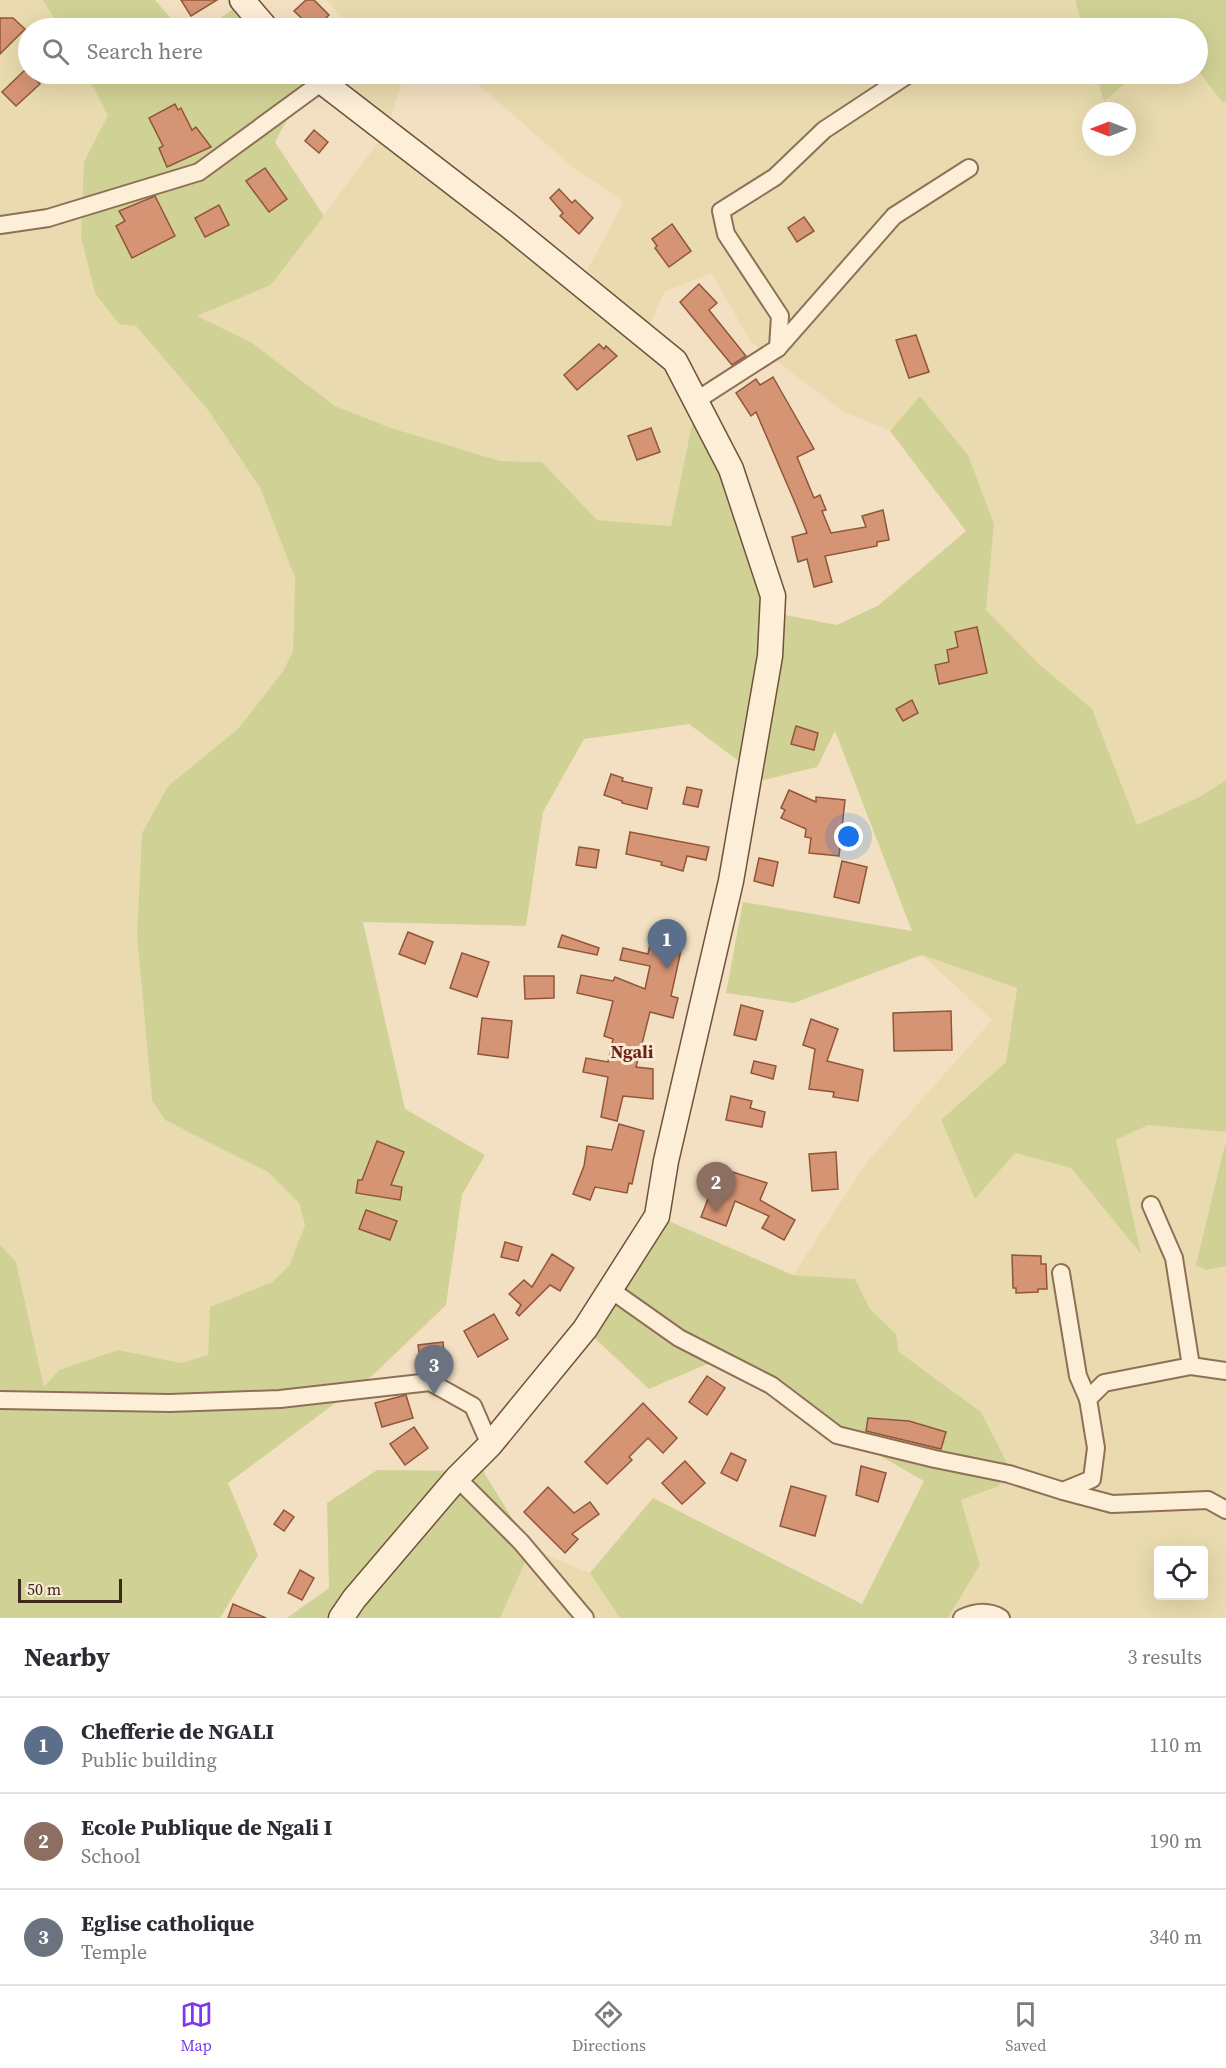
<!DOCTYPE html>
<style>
body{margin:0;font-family:"Source Serif 4",serif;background:#f7f7f7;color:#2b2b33}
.controls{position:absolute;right:18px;bottom:18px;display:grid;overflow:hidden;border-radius:6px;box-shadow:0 6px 24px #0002}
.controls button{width:54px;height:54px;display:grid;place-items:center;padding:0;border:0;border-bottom:2px solid #e1e1e2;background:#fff;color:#2b2b33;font:30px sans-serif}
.compass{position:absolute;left:1082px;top:102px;width:54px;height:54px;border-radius:50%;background:#fff;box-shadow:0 6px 24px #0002;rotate:270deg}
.scale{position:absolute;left:18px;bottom:15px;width:104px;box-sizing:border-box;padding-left:6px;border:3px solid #3d2a1d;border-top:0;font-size:16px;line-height:21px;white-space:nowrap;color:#3d2a1d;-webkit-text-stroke:4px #f9ebd3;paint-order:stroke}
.you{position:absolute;left:849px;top:837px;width:21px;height:21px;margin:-15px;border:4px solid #fff;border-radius:50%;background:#1a73e8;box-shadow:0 0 0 9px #1a73e833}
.badge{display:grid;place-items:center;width:39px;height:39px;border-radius:50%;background:#7c3aed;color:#fff;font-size:20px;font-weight:700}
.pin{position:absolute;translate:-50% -50px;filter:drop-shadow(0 2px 3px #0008)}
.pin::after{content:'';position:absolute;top:32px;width:21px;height:18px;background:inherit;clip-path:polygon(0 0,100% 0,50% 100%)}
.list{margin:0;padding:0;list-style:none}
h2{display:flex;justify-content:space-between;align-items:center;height:78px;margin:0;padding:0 24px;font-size:26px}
h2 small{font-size:20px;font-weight:400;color:#7c7c81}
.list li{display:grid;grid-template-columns:39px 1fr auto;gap:18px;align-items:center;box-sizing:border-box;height:96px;padding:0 24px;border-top:2px solid #e1e1e2}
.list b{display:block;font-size:22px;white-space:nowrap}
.list p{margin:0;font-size:20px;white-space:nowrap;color:#7c7c81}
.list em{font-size:20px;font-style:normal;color:#7c7c81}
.icon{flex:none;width:33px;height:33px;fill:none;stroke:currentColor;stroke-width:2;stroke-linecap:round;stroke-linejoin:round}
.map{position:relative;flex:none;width:1226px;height:1618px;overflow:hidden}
.search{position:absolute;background:#fff;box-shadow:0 6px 24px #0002;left:18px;right:18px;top:18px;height:66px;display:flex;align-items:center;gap:15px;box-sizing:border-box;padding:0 21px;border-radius:33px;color:#7c7c81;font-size:22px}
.sheet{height:366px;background:#fff}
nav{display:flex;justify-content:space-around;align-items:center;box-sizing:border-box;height:84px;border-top:2px solid #e1e1e2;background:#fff;font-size:16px;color:#7c7c81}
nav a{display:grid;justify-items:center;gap:3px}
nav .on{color:#7c3aed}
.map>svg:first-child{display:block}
.farmland{fill:#e9dbaf;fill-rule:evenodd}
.green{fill:#d0d295}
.building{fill:#d59474;stroke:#91553a;stroke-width:1.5}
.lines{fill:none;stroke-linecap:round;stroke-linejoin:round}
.street-casing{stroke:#8f7057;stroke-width:20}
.secondary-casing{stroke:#71513a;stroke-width:27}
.street{stroke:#fceed7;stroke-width:16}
.secondary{stroke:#fceed7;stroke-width:24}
.labels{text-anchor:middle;stroke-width:6;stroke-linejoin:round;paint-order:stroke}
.quarter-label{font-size:18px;font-weight:bold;fill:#6e2217;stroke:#f9ebd3}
</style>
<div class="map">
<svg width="1226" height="1618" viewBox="0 0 1226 1618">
<rect width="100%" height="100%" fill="#f3e0c2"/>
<g class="farmland">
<polygon points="0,0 43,0 60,28 28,28 28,74 86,74 100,99 108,115 84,163 136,326 208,410 260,488 295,578 293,651 283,671 238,729 168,786 142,833 137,935 152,1100 165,1120 268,1172 299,1203 305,1225 289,1266 272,1282 210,1307 208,1355 181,1363 118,1350 44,1387 16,1263 0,1245"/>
<polygon points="326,0 1075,0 1083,28 353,28"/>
<path d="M 1198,70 L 1222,101 L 1226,101 L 1226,780 L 1199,797 L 1137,825 L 1092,709 L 1040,665 L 986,610 L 994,524 L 968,455 L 920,396 L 890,431 L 844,412 L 751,342 L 711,273 L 664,292 L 645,337 L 697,400 L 671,526 L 597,520 L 542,462 L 500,461 L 391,428 L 335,406 L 300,381 L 196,316 L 271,285 L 386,132 L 327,74 L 419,74 L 403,79 L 386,132 L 580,283 L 624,202 L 571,166 L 484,89 L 461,74 L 1096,74 L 1104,101 L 1137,74 L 1198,74 ZM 1091,111 L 1127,111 L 1127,147 L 1091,147 Z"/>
<path d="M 922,955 L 1017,988 L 1006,1062 L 941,1120 L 975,1199 L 1015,1153 L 1071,1168 L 1140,1252 L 1116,1140 L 1148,1125 L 1226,1132 L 1207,1270 L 1226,1266 L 1226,1618 L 948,1618 L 980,1565 L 961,1500 L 999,1486 L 981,1412 L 899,1352 L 896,1334 L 870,1309 L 855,1279 L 793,1275 L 867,1162 L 992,1020 ZM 1158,1550 L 1204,1550 L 1204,1596 L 1158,1596 Z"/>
<polygon points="531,1549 590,1573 620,1618 500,1618"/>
</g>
<g class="green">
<polygon points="43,0 155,0 179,28 60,28"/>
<polygon points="1075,0 1226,0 1226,101 1222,102 1198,70 1198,28 1083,28"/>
<polygon points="243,2 266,28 206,28"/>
<polygon points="86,74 312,74 275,142 324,216 271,285 197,316 252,343 335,406 391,428 500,461 542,462 597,520 671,526 697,400 731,469 773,650 785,615 837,625 879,605 966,531 890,431 920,396 968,455 994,524 986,610 1040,665 1092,709 1137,825 1199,797 1226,780 1226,1132 1148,1125 1116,1140 1141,1254 1071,1168 1015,1153 975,1199 941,1120 1006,1062 1017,988 922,955 794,1003 726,993 743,902 912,931 835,731 817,767 764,780 689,724 584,739 543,812 526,926 363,922 405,1109 485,1155 462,1195 446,1305 373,1375 228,1483 258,1555 220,1618 0,1618 0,1245 16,1262 44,1387 59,1370 118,1350 181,1363 208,1355 210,1307 272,1282 289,1266 305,1225 299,1203 268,1172 165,1120 152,1100 137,935 142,833 168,786 238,729 283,671 293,651 295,578 260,488 208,410 136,326 119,324 95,293 81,237 84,162 108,115"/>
<polygon points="1096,74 1137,74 1104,101"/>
<polygon points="1226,1140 1226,1266 1207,1270 1196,1265"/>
<polygon points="657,1216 793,1275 855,1279 870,1309 896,1334 899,1352 981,1412 1007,1463 999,1486 961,1500 980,1565 948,1618 620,1618 590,1573 653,1498 862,1604 924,1481 714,1361 649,1389 585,1329"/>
<polygon points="377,1470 483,1471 531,1549 500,1618 287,1618 329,1588 327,1503"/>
</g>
<g class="building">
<polygon points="181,0 217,0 191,16"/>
<polygon points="306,0 314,0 329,15 316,28 312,28 294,11"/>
<polygon points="0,18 13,18 25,29 0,54"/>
<polygon points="26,69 40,84 16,106 2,92"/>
<polygon points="175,104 178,110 181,108 192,130 196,127 211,147 167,167 159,148 163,146 149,118"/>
<polygon points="314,130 328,142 319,153 305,141"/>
<polygon points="265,168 287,199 269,212 246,181"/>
<polygon points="559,189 572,203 575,200 593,218 579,234 560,216 563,213 550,198"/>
<polygon points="155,196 175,236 132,258 116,226 125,221 119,211"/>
<polygon points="219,205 229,225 205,237 195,218"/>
<polygon points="804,217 814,231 797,242 788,228"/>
<polygon points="672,224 691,251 669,267 655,248 657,246 652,239"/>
<polygon points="699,284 717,303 709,310 746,356 732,365 680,302"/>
<polygon points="916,335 929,372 909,378 896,340"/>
<polygon points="599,344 604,349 606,346 617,356 577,390 564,375"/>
<polygon points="773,377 814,449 797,457 814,498 820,495 826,510 822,511 831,533 866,527 862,516 883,510 889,540 877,542 877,546 825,556 832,582 814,587 807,559 798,562 792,537 807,533 796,505 756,412 751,416 736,393 756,379 760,385"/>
<polygon points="651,428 660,452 637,460 628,436"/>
<polygon points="977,627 987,673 939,684 935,665 949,662 947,650 958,647 955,632"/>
<polygon points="912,700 918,713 903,721 896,709"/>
<polygon points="796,726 818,733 814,750 791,744"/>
<polygon points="611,774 623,778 622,781 652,788 647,809 622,803 622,801 604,795"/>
<polygon points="687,787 702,790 698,807 683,804"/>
<polygon points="789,790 816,802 816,797 845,800 839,856 809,853 811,838 805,837 806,829 781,818 785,810 781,808"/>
<polygon points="630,832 709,847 706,860 687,856 683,871 661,865 662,862 626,854"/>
<polygon points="579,847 599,850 596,868 576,865"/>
<polygon points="759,858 778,862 773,886 754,881"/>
<polygon points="842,861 867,867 859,903 834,897"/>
<polygon points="671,930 685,932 671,996 678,998 673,1018 650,1012 636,1067 653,1069 653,1099 623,1096 617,1121 601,1117 608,1077 583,1072 586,1058 608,1062 613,1039 604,1036 613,1001 577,993 581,975 613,981 615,977 645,989 650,966 620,960 623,948 648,954 652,934 670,938"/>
<polygon points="408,932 433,942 425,964 399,954"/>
<polygon points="562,935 599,948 597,955 558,947"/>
<polygon points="462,953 489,962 477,997 450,988"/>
<polygon points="524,976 554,976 554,998 525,999"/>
<polygon points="741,1005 763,1011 756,1040 734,1035"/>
<polygon points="951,1011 952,1050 894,1051 893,1013"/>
<polygon points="482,1018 512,1021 508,1058 478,1054"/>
<polygon points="811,1019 838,1029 827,1061 863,1070 858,1101 833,1097 834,1092 809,1089 815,1049 803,1045"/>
<polygon points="754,1061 776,1066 773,1079 751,1073"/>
<polygon points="731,1096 752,1101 750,1108 765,1112 762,1127 726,1120"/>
<polygon points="619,1124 644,1131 632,1184 629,1183 627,1193 595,1187 590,1200 573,1194 584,1166 587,1146 612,1150"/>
<polygon points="377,1141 404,1152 391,1185 402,1187 400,1200 356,1193 358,1180 362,1180"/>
<polygon points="836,1152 838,1189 812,1191 809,1154"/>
<polygon points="720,1168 767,1183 760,1200 795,1220 784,1240 762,1228 769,1216 735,1201 726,1226 701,1217"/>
<polygon points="366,1210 397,1221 390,1240 359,1229"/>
<polygon points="505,1242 522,1247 518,1261 501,1257"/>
<polygon points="552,1254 574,1268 560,1291 550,1285 519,1316 516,1313 521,1305 509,1294 524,1280 532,1287"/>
<polygon points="1012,1255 1041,1256 1041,1264 1046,1264 1047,1289 1038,1289 1038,1292 1016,1293 1016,1288 1013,1288"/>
<polygon points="494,1314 508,1339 478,1357 464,1331"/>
<polygon points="443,1342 445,1363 421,1366 418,1345"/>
<polygon points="707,1376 725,1388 707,1415 689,1402"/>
<polygon points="406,1395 413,1418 382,1427 375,1403"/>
<polygon points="643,1403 677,1438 663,1453 648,1438 629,1457 632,1460 607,1484 585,1462"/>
<polygon points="868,1418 909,1421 946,1432 941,1449 866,1431"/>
<polygon points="414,1427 428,1448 405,1465 390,1444"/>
<polygon points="731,1453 746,1460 737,1481 721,1473"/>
<polygon points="685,1461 705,1483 682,1504 662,1483"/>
<polygon points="861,1466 886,1473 878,1502 856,1495"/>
<polygon points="791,1486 826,1496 815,1536 780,1526"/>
<polygon points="548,1487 574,1513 590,1502 599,1514 572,1534 578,1539 565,1553 524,1512"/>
<polygon points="284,1510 294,1517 284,1531 274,1524"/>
<polygon points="300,1570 314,1578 302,1600 288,1593"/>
<polygon points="233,1604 266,1618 228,1618"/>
</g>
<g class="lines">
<g class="street-casing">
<g id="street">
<polyline points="0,225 48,218 199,172 322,82"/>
<polyline points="778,348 780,316 726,234 721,211 775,177 824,130 909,74"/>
<polyline points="697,400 778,348 894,216 969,168"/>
<polyline points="1151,1205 1174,1258 1191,1366"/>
<polyline points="1061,1273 1078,1376 1088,1399"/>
<polyline points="611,1290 679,1338 771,1385 837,1435 935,1459 1009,1474 1063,1491 1092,1479 1096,1448 1088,1399 1104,1383 1191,1366 1226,1371"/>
<polyline points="0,1400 170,1403 280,1399 430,1382 473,1406 490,1445"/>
<polyline points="457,1478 521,1542 585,1618"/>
<polyline points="1063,1491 1112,1504 1208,1500 1226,1510"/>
<path d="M 962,1618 C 975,1612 988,1610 1001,1618"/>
</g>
</g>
<g class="secondary-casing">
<g id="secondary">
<polyline points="242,0 266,28"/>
<polyline points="312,74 508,225 675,361 731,469 773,596 770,656 731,881 666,1161 657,1216 585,1329 490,1445 457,1478 354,1599 341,1618"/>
</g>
</g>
<use href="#street" class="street"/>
<use href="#secondary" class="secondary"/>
</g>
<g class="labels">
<g class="quarter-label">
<text x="632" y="1058">Ngali</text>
</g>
</g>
</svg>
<div class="controls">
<button><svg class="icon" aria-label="locate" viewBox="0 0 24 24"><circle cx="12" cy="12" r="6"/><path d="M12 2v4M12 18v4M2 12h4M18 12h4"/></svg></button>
</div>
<svg class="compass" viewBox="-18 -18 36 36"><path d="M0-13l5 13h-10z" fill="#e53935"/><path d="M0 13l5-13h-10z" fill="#7c7c81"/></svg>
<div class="scale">50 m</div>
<div class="you"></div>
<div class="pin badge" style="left:667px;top:969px;background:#5c6f8a">1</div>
<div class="pin badge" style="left:716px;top:1212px;background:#8d6e63">2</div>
<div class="pin badge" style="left:434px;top:1395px;background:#6b7280">3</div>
<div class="search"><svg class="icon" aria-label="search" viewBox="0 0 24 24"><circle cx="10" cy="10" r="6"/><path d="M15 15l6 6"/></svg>Search here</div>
</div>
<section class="sheet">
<h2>Nearby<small>3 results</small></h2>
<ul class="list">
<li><span class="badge" style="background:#5c6f8a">1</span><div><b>Chefferie de NGALI</b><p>Public building</p></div><em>110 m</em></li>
<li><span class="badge" style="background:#8d6e63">2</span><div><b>Ecole Publique de Ngali I</b><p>School</p></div><em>190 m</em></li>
<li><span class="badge" style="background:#6b7280">3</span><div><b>Eglise catholique</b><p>Temple</p></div><em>340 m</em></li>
</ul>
</section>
<nav>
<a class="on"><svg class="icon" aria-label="map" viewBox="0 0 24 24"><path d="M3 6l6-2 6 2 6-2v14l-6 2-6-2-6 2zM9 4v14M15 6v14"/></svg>Map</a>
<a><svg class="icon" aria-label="directions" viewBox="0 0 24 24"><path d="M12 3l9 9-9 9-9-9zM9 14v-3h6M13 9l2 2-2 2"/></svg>Directions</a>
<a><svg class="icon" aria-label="saved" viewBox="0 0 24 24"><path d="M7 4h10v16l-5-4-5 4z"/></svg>Saved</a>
</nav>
